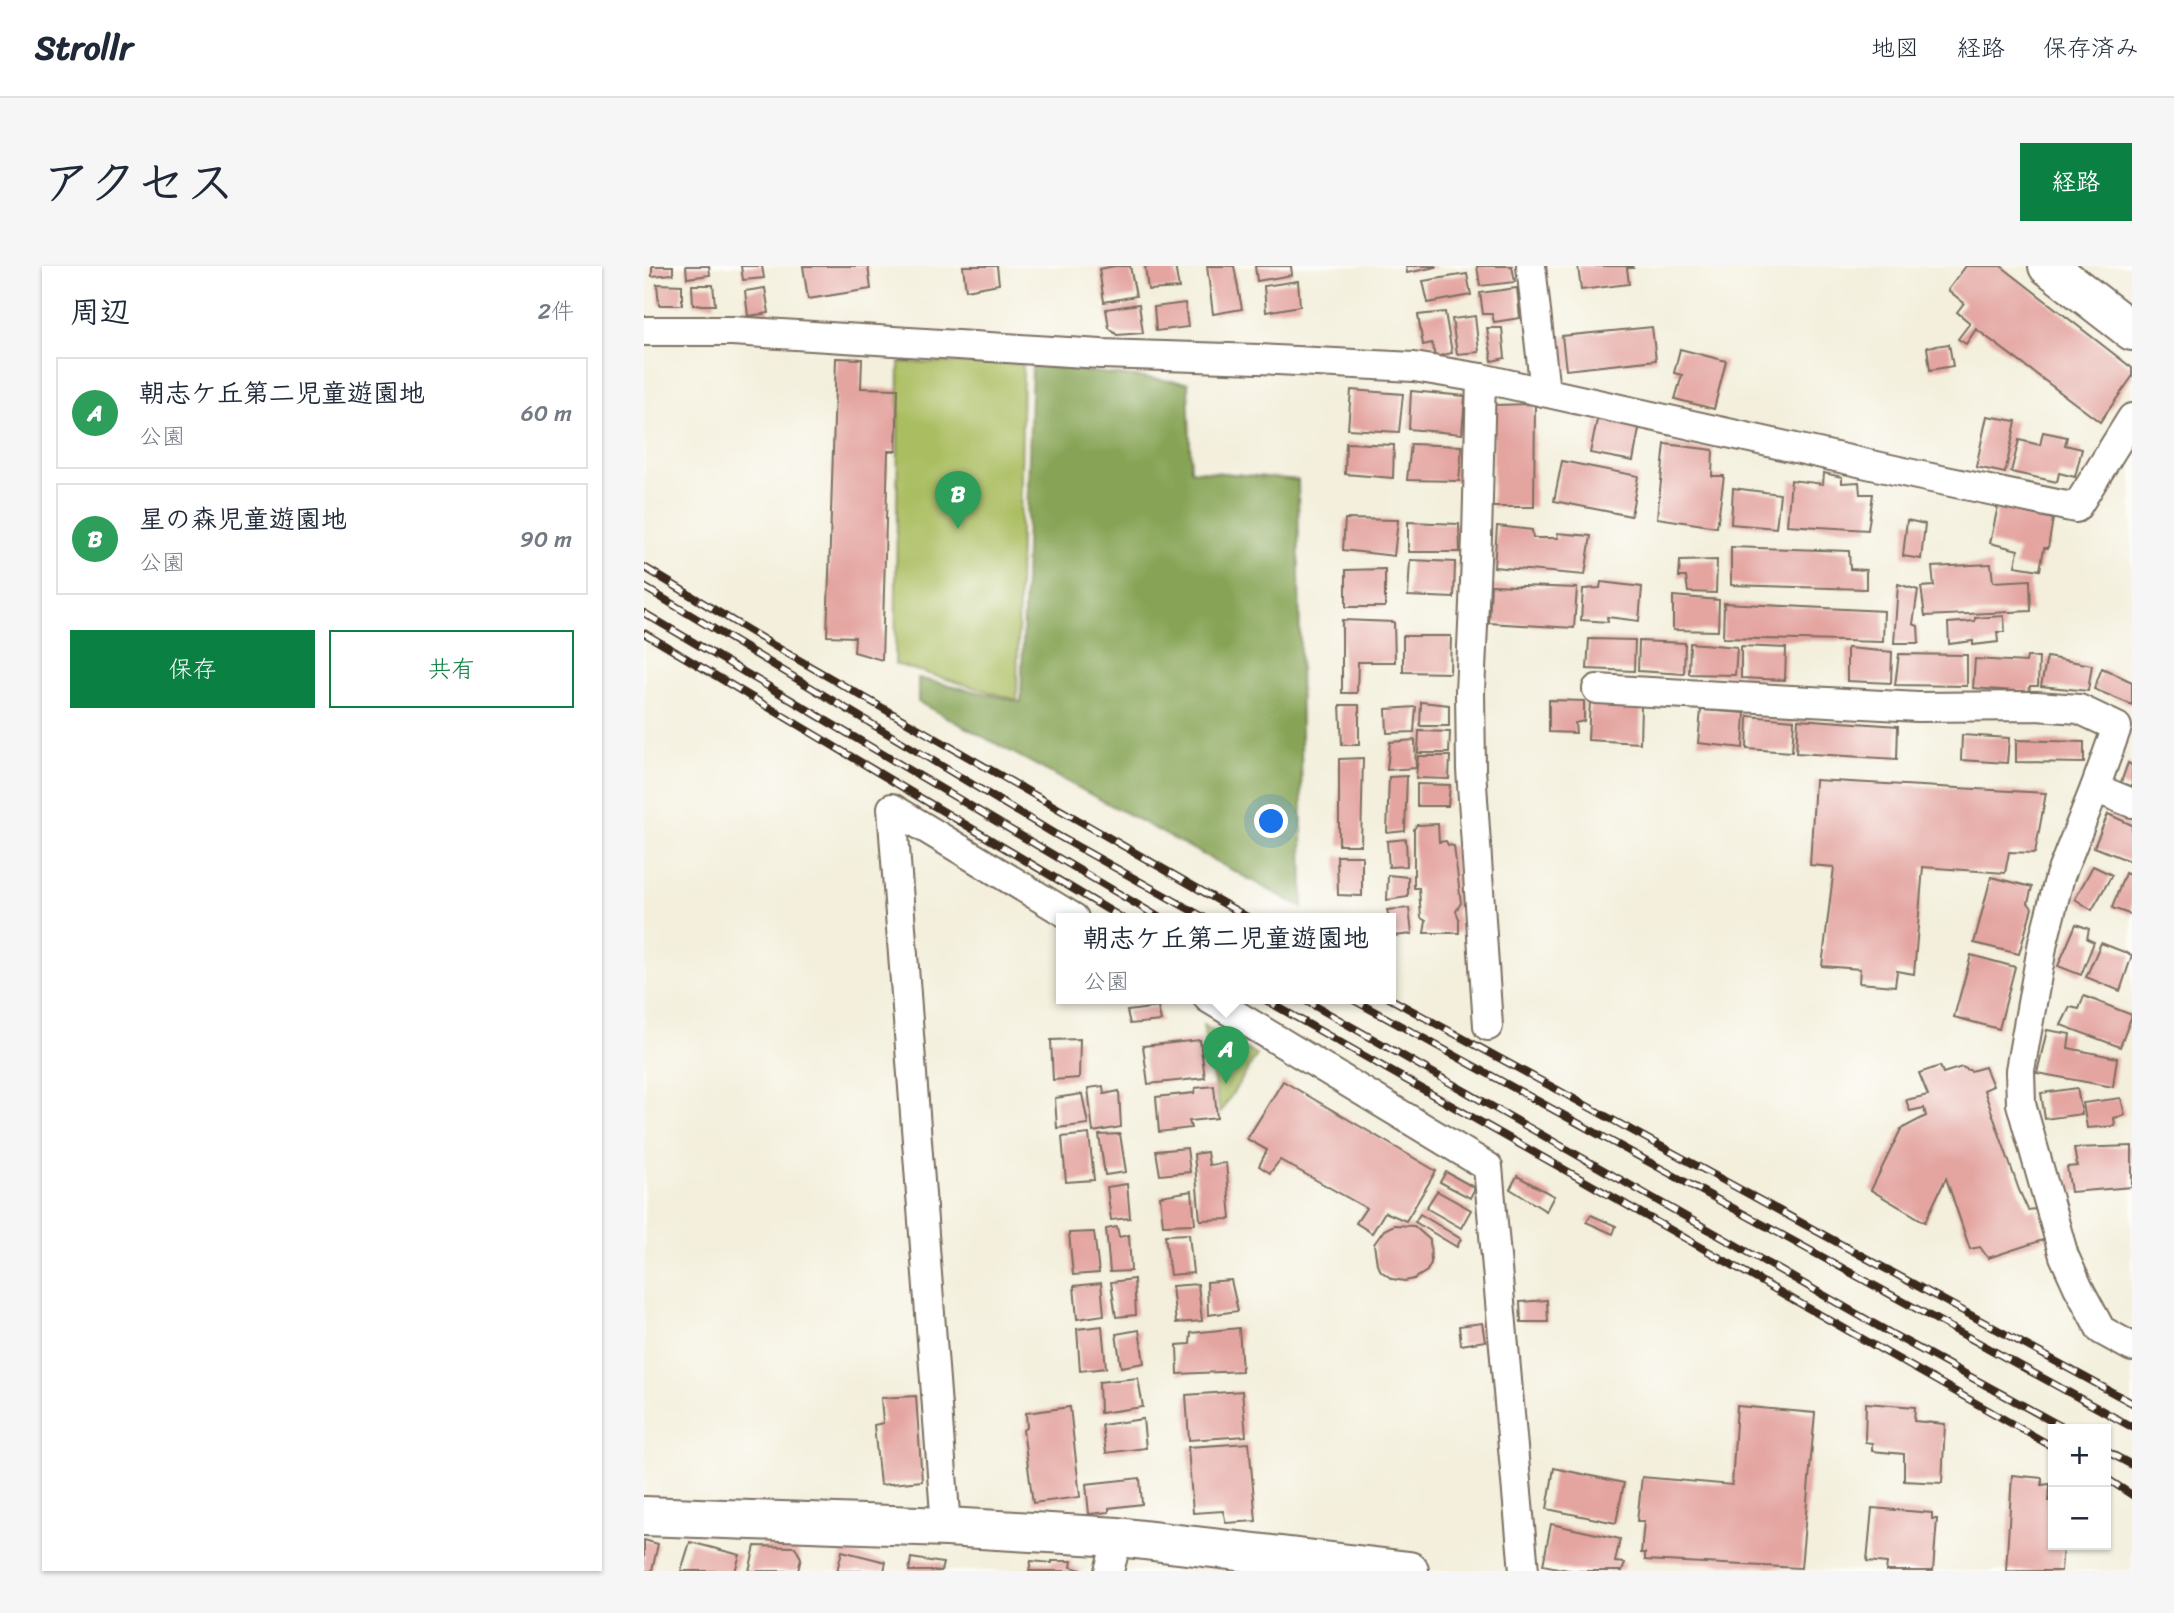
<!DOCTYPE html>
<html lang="ja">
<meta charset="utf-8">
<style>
body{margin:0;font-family:Sriracha,"Klee One",sans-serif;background:#f6f6f7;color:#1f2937}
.controls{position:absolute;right:21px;bottom:21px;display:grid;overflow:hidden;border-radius:0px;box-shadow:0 2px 5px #0004}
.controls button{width:63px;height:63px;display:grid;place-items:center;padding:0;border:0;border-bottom:2px solid #e0e1e3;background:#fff;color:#1f2937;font:35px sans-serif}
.you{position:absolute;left:628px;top:556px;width:24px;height:24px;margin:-18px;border:5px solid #fff;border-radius:50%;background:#1a73e8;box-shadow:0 0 0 10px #1a73e833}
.badge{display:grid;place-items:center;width:46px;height:46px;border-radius:50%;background:#0b8043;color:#fff;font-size:23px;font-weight:700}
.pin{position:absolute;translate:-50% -58px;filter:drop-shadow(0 2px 4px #0008)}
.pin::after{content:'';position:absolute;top:37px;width:24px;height:21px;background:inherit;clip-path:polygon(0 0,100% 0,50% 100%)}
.popup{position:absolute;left:412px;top:647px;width:340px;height:91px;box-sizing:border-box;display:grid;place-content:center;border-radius:0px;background:#fff;filter:drop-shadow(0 2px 5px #0005);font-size:23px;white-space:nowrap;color:#747a83}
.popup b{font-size:26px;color:#1f2937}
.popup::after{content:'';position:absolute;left:50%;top:100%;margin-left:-14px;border:14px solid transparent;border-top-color:#fff}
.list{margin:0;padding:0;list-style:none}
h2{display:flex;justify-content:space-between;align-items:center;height:91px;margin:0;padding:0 28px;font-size:30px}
h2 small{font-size:23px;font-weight:400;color:#747a83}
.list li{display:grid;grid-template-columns:46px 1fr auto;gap:21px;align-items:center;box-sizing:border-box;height:112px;margin:0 14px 14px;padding:0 14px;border:2px solid #e0e1e3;border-radius:0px}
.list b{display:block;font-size:26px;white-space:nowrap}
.list p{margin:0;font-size:23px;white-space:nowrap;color:#747a83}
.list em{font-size:23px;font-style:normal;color:#747a83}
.actions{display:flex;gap:14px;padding:21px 28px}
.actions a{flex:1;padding:16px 0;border:2px solid #0b8043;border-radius:0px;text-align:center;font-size:24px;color:#0b8043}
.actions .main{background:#0b8043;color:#fff}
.map{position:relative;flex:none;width:1488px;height:1305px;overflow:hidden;border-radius:0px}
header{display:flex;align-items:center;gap:42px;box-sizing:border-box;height:98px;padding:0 35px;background:#fff;border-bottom:2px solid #e0e1e3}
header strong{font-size:33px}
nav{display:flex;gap:38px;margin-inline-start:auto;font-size:24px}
.intro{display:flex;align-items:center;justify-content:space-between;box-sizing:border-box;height:168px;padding:0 42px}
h1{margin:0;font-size:49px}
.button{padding:18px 32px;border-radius:0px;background:#0b8043;color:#fff;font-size:24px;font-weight:700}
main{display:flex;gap:42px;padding:0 42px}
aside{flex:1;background:#fff;border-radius:0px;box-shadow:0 2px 5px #0004}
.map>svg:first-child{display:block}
.green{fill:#aabd61;stroke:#727440;stroke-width:2}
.forest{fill:#87a457;stroke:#61673a;stroke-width:2}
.building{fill:#e4a4a0}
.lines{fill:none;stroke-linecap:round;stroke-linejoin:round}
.street-casing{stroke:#7b6f60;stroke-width:32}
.secondary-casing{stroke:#7b6f60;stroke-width:42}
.street{stroke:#fff;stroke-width:28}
.secondary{stroke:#fff;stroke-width:38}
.rail-casing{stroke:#3b2a1e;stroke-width:8}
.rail{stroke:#fdfcf7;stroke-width:5;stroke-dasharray:16;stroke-linecap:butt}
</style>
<header>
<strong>Strollr</strong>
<nav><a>地図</a><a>経路</a><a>保存済み</a></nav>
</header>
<div class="intro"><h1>アクセス</h1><a class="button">経路</a></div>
<main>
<aside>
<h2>周辺<small>2件</small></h2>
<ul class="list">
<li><span class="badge" style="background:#2e9e5b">A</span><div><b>朝志ケ丘第二児童遊園地</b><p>公園</p></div><em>60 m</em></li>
<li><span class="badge" style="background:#2e9e5b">B</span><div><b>星の森児童遊園地</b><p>公園</p></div><em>90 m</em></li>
</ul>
<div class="actions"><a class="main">保存</a><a>共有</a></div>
</aside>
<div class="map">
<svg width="1488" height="1305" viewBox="0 0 1488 1305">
<rect width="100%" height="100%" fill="#fdfcf7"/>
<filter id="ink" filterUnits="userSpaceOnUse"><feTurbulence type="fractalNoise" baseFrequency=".0143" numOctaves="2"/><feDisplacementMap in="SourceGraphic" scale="14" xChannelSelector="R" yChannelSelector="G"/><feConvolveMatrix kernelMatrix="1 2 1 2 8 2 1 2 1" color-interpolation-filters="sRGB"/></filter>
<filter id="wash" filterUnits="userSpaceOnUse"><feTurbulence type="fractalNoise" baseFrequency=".00686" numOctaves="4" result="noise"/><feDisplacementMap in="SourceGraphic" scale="28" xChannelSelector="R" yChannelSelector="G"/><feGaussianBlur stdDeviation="1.57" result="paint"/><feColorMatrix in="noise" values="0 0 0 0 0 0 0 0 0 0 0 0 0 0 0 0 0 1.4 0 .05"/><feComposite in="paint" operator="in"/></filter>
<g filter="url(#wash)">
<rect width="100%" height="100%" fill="#f3efdc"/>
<g class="green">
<polygon points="255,96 379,98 373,434 251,398"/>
<polygon points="559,759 613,789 576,847"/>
</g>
<polygon class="forest" points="388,99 544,117 547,204 654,214 659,642 274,436 274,412 377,436"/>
<g id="blocks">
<g class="building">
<polygon points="8,0 29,0 29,8 8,10"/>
<polygon points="42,0 65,0 66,9 43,12"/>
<polygon points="97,0 118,0 120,12 99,14"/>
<polygon points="159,0 224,0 227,23 164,33"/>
<polygon points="319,0 353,0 355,18 322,24"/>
<polygon points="471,0 486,0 492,30 460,36 455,3"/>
<polygon points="501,0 531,0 535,22 504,24"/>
<polygon points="563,0 590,0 598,43 569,48"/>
<polygon points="611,0 647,0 648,9 613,15"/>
<polygon points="762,0 792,0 792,1 763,7"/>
<polygon points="833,0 868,0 871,16 836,20"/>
<polygon points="934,0 988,0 989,2 983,2 985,18 937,24"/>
<polygon points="1322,0 1357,0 1488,102 1488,111 1456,156 1332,63 1322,78 1314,73 1326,57 1313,46 1320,37 1304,24"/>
<polygon points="823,8 827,29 784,37 779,15"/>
<polygon points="654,15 656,40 622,46 620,20"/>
<polygon points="13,18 38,19 38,39 15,39"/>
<polygon points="48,19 69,19 71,39 49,39"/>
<polygon points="121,22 125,47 104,50 101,25"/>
<polygon points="873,22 876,52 850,56 848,48 839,48 836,27"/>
<polygon points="541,37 544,61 512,65 510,41"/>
<polygon points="495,38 499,67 473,69 465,62 462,43"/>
<polygon points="801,46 808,87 791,91 788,77 779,79 774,49"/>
<polygon points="831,50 835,86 813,88 808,53"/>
<polygon points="1008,61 1012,94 922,104 918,70"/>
<polygon points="843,62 858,62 861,92 848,95"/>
<polygon points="1305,78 1309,100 1286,104 1283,81"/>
<polygon points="1036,83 1082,95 1070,143 1031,133 1038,109 1030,107"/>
<polygon points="192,92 218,93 217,122 254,123 252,185 244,185 238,394 210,386 211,371 183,370"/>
<polygon points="707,124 759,128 755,166 704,163"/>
<polygon points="767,125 821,130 818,168 765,163"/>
<polygon points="891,138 890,241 848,241 850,139"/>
<polygon points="1343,150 1372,155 1361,207 1332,201"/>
<polygon points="953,154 996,158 989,195 946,187"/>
<polygon points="1399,166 1423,171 1421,179 1438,183 1431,211 1415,207 1413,216 1367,206 1375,174 1396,179"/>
<polygon points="702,177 750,179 749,212 701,208"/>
<polygon points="767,178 818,180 815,215 763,214"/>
<polygon points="1021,178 1069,184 1068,210 1080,210 1073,261 1013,252"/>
<polygon points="918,195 994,210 987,250 910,235"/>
<polygon points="1180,207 1198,211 1198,217 1215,216 1216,228 1229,228 1224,264 1143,259 1147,214 1179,218"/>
<polygon points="1089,222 1136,228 1132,262 1087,258"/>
<polygon points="1354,240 1409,253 1404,282 1400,282 1396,304 1371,300 1374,284 1346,277"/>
<polygon points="701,253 754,254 750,290 699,284"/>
<polygon points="1263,254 1281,258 1277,293 1259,290"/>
<polygon points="764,256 815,258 816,286 764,286"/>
<polygon points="853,260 888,264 889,272 914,272 913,267 947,270 941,309 850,301"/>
<polygon points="1087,281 1205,285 1206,303 1222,304 1222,323 1087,319"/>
<polygon points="766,294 811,296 810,332 764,330"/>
<polygon points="1073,294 1072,327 1044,326 1042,311 1035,311 1036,295"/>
<polygon points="1347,298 1349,316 1386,314 1387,345 1281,350 1277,321 1290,320 1288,301"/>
<polygon points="741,303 741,341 702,341 702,304"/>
<polygon points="957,316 998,321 995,355 963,351 964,356 937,354 939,323 956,322"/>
<polygon points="1254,318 1274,324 1269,358 1274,360 1275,377 1250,377"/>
<polygon points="847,319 933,322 930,362 845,357"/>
<polygon points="1029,330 1075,334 1074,365 1029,364"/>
<polygon points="1080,337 1240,345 1239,376 1079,372"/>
<polygon points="1360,350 1361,366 1353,366 1354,376 1329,379 1329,375 1305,378 1304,357 1331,355 1331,352"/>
<polygon points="698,354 750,356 751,396 714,396 713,427 698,427"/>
<polygon points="759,370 807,370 806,407 759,406"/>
<polygon points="945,373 991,374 990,405 943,403"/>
<polygon points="995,375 1041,377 1040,408 994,405"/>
<polygon points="1046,377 1093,381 1091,409 1045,408"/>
<polygon points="1097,380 1142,382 1141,414 1097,412"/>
<polygon points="1203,382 1248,386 1247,417 1203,415"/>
<polygon points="1255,388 1323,389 1323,420 1251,419"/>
<polygon points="1383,391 1395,391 1394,420 1386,420 1385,426 1329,422 1331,393 1382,396"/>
<polygon points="1403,391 1448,399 1444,425 1397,420"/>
<polygon points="1458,402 1488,416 1488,439 1450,423"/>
<polygon points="905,434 940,435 940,455 931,457 932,467 905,466"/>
<polygon points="946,435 997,439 996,477 944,474"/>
<polygon points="777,436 805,439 805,460 776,460"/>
<polygon points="696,439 715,439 715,479 698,479"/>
<polygon points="772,441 770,466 743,467 742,443"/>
<polygon points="1057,444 1101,447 1099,482 1054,477"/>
<polygon points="1104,450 1150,454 1148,486 1103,483"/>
<polygon points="1154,453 1254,460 1253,493 1152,487"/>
<polygon points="775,465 806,466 805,487 774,487"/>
<polygon points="1318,469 1365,472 1363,497 1317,494"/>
<polygon points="771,474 772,502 743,504 746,476"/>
<polygon points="1372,474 1440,476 1440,497 1372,496"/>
<polygon points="774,490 806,490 805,513 772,512"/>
<polygon points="719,492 717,579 695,579 695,493"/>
<polygon points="1484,497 1488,499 1488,523 1476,519"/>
<polygon points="763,510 761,565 743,567 745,511"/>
<polygon points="1171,514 1402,527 1391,587 1365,586 1361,607 1279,601 1270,708 1253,705 1251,720 1215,717 1216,703 1178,700 1190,601 1166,599"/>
<polygon points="773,518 806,519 804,540 773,540"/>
<polygon points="1464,548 1488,559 1488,596 1450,581"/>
<polygon points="794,558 795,576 802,575 804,579 810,580 817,637 812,645 815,653 815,667 780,667 782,655 777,652 775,622 770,622 770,563 773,559"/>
<polygon points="762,573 763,600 745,601 743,575"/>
<polygon points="693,590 718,590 718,630 694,629"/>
<polygon points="1449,600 1468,609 1448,644 1431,633"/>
<polygon points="1481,607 1488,610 1488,649 1468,642"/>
<polygon points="744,609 764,611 764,631 743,634"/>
<polygon points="1347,611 1388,621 1384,637 1388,642 1375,688 1330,677"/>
<polygon points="765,642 768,668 750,670 743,644"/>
<polygon points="1432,658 1445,663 1443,673 1450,676 1437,709 1414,700"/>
<polygon points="1457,677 1488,689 1476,725 1442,711"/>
<polygon points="1327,689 1371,701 1355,763 1310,751"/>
<polygon points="1440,730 1488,749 1476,781 1417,759 1426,741 1435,743"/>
<polygon points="514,741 517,755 486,758 483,745"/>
<polygon points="1403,764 1426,768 1424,782 1473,792 1469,821 1393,807"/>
<polygon points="436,773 435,812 409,814 407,774"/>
<polygon points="556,774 561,812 504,818 499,780"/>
<polygon points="1296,800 1299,807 1318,801 1327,805 1341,801 1349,820 1340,824 1375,924 1384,944 1391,943 1402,973 1344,992 1336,981 1326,983 1302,912 1281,956 1227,924 1257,863 1282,850 1280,842 1266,845 1262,834 1284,829 1275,807"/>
<polygon points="639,815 792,905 762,955 741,946 728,967 712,957 722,942 636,894 626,907 615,900 623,884 603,873"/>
<polygon points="459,820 460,828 475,825 477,861 449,866 444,822"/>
<polygon points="570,820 573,852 545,855 547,862 515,866 512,831 550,827 551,822"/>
<polygon points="1433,822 1438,848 1401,853 1397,827"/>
<polygon points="438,828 444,858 413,862 411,832"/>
<polygon points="1477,832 1481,849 1470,852 1471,860 1443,862 1439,837"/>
<polygon points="445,868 450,914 422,916 418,871"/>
<polygon points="476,868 482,906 461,909 455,869"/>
<polygon points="1488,880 1488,921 1427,926 1423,901 1433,900 1430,882"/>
<polygon points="543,882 546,906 516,909 512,885"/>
<polygon points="563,886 565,899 582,897 587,953 556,954 550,888"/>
<polygon points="802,906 831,922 826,932 796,916"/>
<polygon points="873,910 910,930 902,945 866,923"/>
<polygon points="483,918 486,952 467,954 463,921"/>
<polygon points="548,925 551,958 519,959 516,930"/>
<polygon points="793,925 827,944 817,962 782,942"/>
<polygon points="776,948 817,973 813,981 771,956"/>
<polygon points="947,949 972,960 969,968 942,956"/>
<polygon points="750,959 770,960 786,974 787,997 783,1005 770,1013 761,1015 748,1013 737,1005 733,998 730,978 740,964"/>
<polygon points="473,961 475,971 485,969 487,1005 466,1006 462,963"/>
<polygon points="450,966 455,1007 429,1009 425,967"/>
<polygon points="545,968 549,1007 526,1009 521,969"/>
<polygon points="490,1013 492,1049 472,1051 467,1016"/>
<polygon points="587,1014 594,1045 564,1049 563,1016"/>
<polygon points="457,1017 460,1049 433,1053 430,1020"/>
<polygon points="554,1018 558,1055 532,1057 528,1020"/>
<polygon points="903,1034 904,1056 877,1056 876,1036"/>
<polygon points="838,1057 841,1075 817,1079 815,1060"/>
<polygon points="458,1060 462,1102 436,1105 433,1063"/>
<polygon points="595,1062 598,1105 534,1108 533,1079 546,1078 547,1067"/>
<polygon points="495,1064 500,1097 477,1101 472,1068"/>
<polygon points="494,1112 499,1141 456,1147 455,1116"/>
<polygon points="598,1125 602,1170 545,1174 542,1129"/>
<polygon points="272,1130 278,1215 236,1219 230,1159 239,1157 237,1132"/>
<polygon points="1222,1137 1271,1141 1270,1155 1301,1158 1298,1217 1260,1215 1260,1188 1228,1185 1228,1177 1221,1176"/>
<polygon points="1093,1140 1171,1147 1157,1302 1001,1294 1001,1287 997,1287 1000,1255 993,1255 998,1211 1088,1219"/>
<polygon points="426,1141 436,1231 389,1237 379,1164 383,1161 382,1147"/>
<polygon points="499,1153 502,1182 462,1187 458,1159"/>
<polygon points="605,1177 612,1255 582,1257 579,1245 549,1247 544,1181"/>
<polygon points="910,1202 980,1217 972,1257 903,1243"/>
<polygon points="1368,1209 1398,1212 1398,1219 1406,1218 1405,1235 1409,1235 1409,1279 1419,1279 1417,1305 1362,1305"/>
<polygon points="496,1212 498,1238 465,1242 465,1246 445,1248 442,1218"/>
<polygon points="1228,1242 1288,1247 1288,1253 1293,1253 1289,1305 1242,1305 1243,1297 1223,1295"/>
<polygon points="907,1258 976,1273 971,1296 981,1297 978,1305 929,1305 899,1299"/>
<polygon points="0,1274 14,1278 8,1305 0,1305"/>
<polygon points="46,1276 96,1289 91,1305 37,1305"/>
<polygon points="111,1280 151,1281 157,1292 154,1305 105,1305"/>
<polygon points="198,1285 242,1296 240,1305 193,1305"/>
<polygon points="267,1292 299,1297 297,1305 265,1305"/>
<polygon points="387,1295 408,1297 408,1295 428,1295 427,1301 442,1305 385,1305"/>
</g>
</g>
</g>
<g filter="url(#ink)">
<use href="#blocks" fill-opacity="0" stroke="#7b6f60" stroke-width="2"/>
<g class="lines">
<g class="street-casing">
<g id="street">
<polyline points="887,0 901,126"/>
<polyline points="0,65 88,65 457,88 615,93 770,101 837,112 1273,209 1432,242 1488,152"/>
<polyline points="837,112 833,271 826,426 827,503 844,760"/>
<polyline points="953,423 1274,441 1392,440 1435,443 1473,461 1451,522"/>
<polyline points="1488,537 1451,522 1416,610 1399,676 1376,804 1377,838 1420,990 1434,1021 1457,1064 1488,1081"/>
<polyline points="564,732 844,901 880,1305"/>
<polyline points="302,1261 248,542 430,652"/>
<polyline points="465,1305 474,1271"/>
</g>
</g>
<g class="secondary-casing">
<g id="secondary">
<polyline points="1404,0 1488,65"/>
<polyline points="0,1250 302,1261 474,1271 765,1305"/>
</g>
</g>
<use href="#street" class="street"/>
<use href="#secondary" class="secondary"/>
<g class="rail-casing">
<g id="rail">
<polyline points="0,301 127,378 605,652"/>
<polyline points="0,321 409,567 561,652"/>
<polyline points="0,347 516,652"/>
<polyline points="0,367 478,652"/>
<polyline points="618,732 1409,1181"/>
<polyline points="657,732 1248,1068 1422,1163"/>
<polyline points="706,732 1488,1161"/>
<polyline points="745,732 1488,1137"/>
<polyline points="1462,1185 1488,1199"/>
<polyline points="1462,1212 1488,1229"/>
</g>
</g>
<use href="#rail" class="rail"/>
</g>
</g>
</svg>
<div class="controls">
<button>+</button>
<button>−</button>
</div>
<div class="you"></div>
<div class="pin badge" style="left:582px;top:818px;background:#2e9e5b">A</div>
<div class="popup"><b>朝志ケ丘第二児童遊園地</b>公園</div>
<div class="pin badge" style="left:314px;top:263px;background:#2e9e5b">B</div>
</div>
</main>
